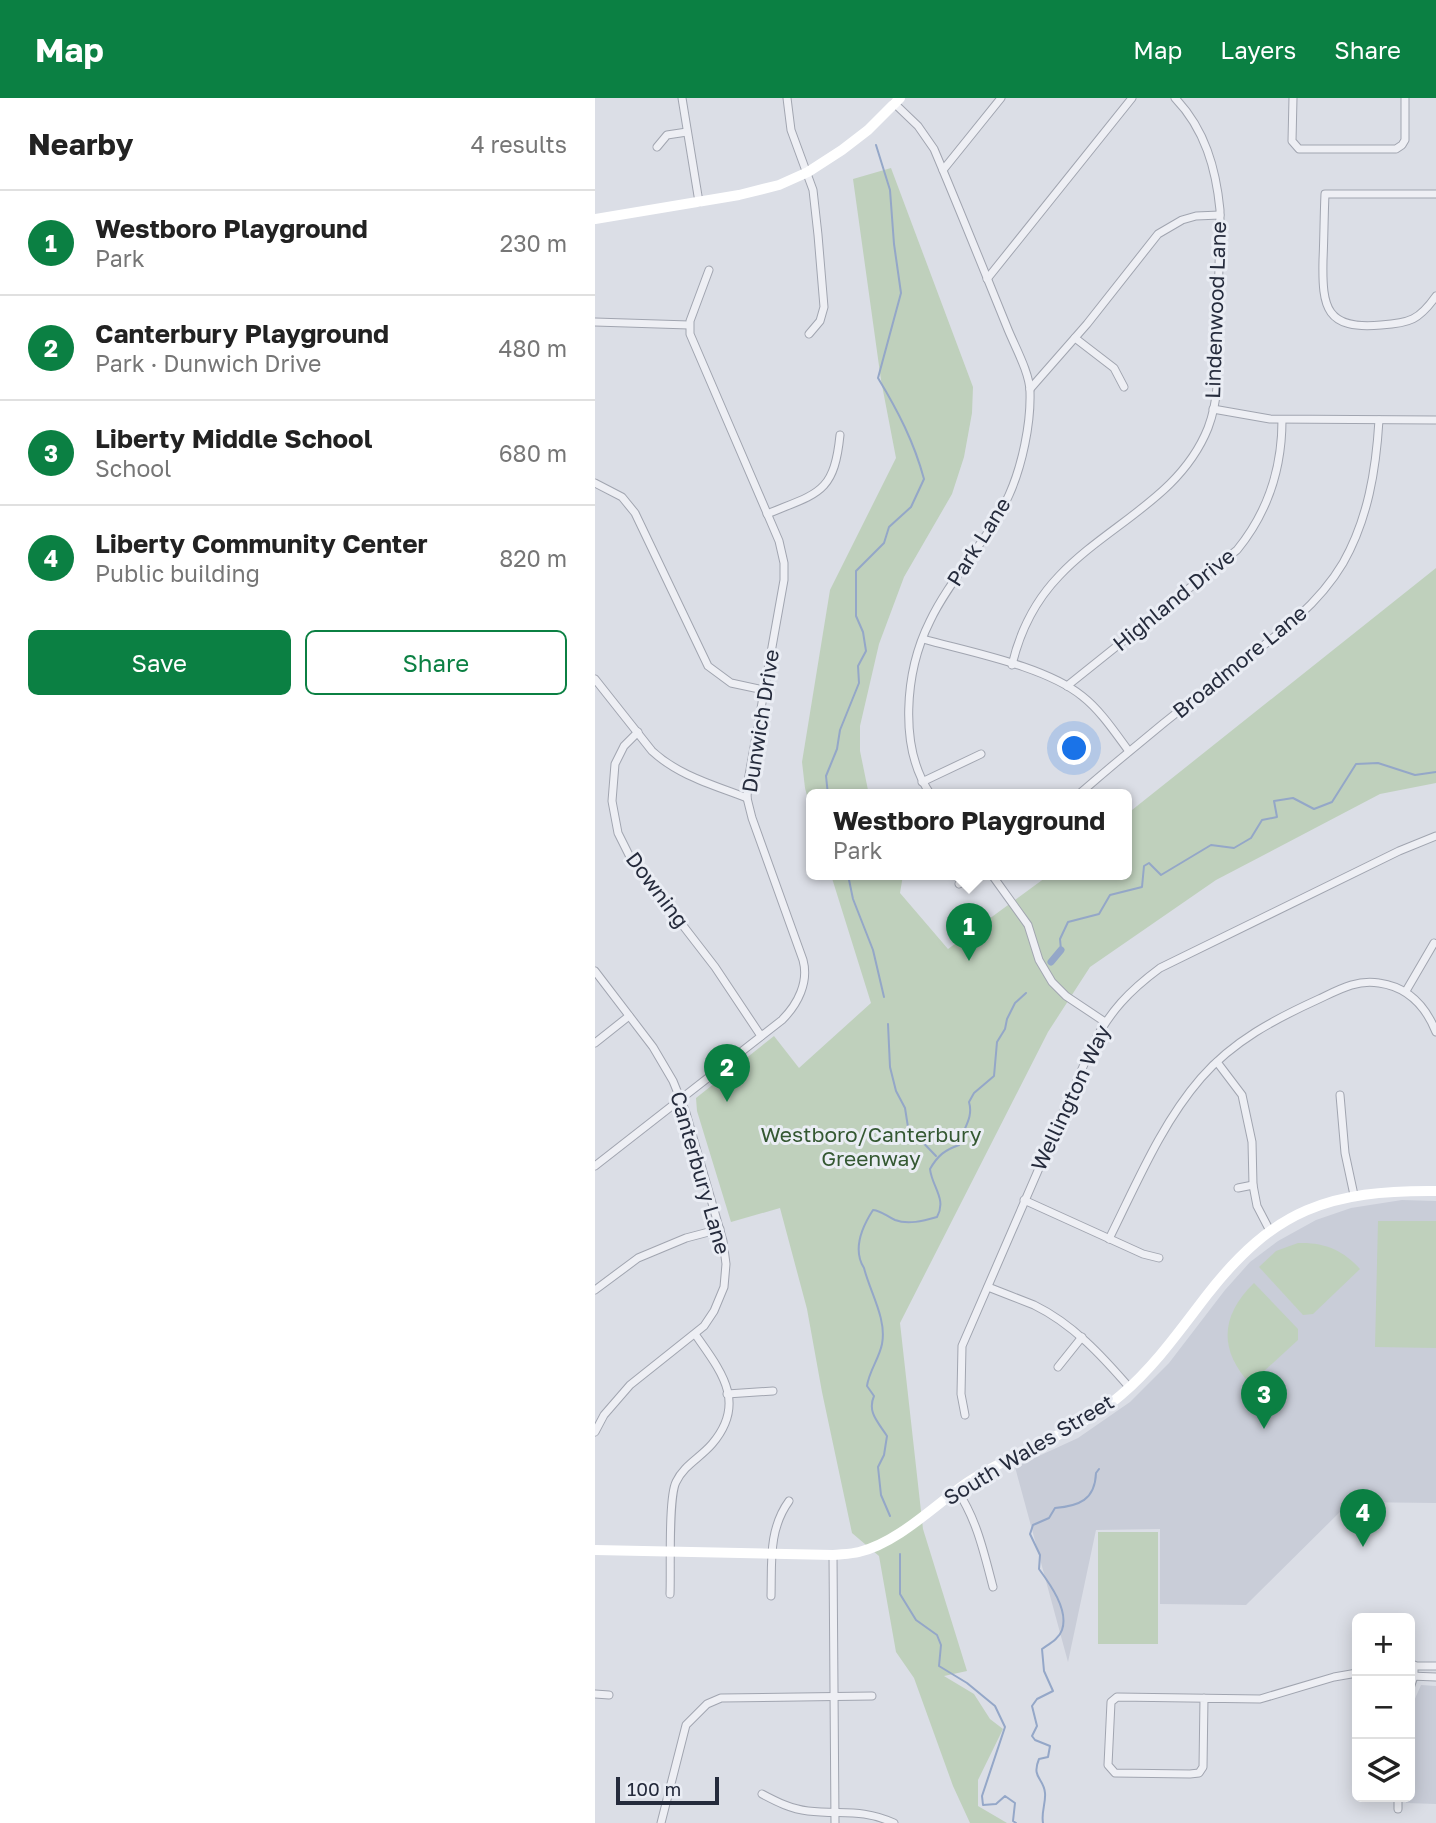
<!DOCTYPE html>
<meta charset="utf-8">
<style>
body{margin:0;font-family:"Golos Text",sans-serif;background:#f2f2f2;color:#222}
.controls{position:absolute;right:21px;bottom:21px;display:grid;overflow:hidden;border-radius:10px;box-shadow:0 4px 18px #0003}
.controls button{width:63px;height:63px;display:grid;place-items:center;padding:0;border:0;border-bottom:2px solid #e0e0e0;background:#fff;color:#222;font:35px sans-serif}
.scale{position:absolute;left:21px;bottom:18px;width:103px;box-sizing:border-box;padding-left:7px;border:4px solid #252b3c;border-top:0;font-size:19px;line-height:24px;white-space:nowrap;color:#252b3c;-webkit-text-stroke:5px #eaedf4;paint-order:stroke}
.you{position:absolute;left:480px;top:651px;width:24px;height:24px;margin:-18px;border:5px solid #fff;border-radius:50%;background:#1a73e8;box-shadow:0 0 0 10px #1a73e833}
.badge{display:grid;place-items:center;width:46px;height:46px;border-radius:50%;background:#0b8043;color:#fff;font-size:23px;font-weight:700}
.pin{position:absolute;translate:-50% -58px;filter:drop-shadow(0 2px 4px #0008)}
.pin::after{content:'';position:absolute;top:37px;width:24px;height:21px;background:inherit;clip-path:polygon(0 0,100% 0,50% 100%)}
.popup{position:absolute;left:211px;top:691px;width:326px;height:91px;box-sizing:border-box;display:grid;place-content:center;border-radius:10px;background:#fff;filter:drop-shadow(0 2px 5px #0005);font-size:23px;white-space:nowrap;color:#767676}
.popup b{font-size:26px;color:#222}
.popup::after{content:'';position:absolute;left:50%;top:100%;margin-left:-14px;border:14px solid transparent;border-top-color:#fff}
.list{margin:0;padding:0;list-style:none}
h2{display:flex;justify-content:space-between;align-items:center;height:91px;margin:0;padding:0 28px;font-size:30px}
h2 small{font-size:23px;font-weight:400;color:#767676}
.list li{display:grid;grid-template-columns:46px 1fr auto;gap:21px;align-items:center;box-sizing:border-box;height:105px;padding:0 28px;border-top:2px solid #e0e0e0}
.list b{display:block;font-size:26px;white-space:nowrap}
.list p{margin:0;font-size:23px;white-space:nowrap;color:#767676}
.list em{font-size:23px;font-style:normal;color:#767676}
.actions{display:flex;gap:14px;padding:21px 28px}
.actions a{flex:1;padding:16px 0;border:2px solid #0b8043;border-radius:10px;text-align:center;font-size:24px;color:#0b8043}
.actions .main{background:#0b8043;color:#fff}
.icon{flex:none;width:38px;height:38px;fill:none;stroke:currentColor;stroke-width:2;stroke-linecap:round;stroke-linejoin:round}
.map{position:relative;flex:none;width:841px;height:1725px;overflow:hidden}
header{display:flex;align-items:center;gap:42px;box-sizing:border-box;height:98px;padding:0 35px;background:#0b8043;color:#fff}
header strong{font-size:33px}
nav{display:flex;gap:38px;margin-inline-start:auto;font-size:24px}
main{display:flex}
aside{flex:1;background:#fff}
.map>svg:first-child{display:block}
.built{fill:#c9cdd8}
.green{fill:#bfd0bc}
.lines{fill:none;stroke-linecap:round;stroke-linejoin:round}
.stream{stroke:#94a7c8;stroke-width:2}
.canal{stroke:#94a7c8;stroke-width:7}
.street-casing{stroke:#a1a5b0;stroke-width:9}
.street{stroke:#eeeff4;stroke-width:7}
.secondary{stroke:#fff;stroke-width:10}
.labels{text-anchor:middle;stroke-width:6;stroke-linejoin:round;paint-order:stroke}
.street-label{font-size:21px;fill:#252b3c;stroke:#eaedf4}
.park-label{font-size:21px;fill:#345832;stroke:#eaedf4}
</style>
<header>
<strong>Map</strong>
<nav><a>Map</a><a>Layers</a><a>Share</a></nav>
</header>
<main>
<aside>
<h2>Nearby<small>4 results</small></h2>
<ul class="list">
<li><span class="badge">1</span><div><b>Westboro Playground</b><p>Park</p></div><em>230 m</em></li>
<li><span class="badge">2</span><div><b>Canterbury Playground</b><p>Park · Dunwich Drive</p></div><em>480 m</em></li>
<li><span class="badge">3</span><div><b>Liberty Middle School</b><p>School</p></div><em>680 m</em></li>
<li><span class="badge">4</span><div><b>Liberty Community Center</b><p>Public building</p></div><em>820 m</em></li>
</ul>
<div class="actions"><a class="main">Save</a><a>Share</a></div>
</aside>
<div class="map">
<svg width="841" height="1725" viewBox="0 0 841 1725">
<rect width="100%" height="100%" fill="#dbdee6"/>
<g class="built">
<polygon points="807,1102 841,1103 841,1405 755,1404 651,1507 565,1506 565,1431 501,1432 473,1564 420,1369 483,1340 535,1304 574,1265 630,1192 655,1164 683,1143 721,1122 756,1110"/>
<polygon points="826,1587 841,1588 841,1706 811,1705 811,1699 815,1699 815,1612"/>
</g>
<g class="green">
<polygon points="296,70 378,289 377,315 369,359 357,396 309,479 284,546 265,628 265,653 274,697 216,697 216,713 210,690 207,664 235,492 301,360 286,282 258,81"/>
<polygon points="841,470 841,685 785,696 621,782 495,869 453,934 305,1225 328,1431 372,1573 349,1578 379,1596 395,1621 408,1631 383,1682 383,1708 412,1725 375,1725 358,1688 319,1580 301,1554 284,1458 257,1435 227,1294 212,1211 185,1110 136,1124 102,1013 101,1000 179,938 204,970 276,905 236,777 308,777 305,795 353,851 454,777 532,777 532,716"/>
<polygon points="783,1123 841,1123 841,1250 780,1249"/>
<path d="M 703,1145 C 729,1144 748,1152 765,1171 L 718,1216 L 708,1217 L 664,1169 L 681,1153 Z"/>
<path d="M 659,1185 L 703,1231 L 703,1242 L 655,1286 C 623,1251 626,1217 659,1185 Z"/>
<rect x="503" y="1434" width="60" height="112"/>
</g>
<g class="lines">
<g class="stream">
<path d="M 233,697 L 231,678 L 242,651 L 245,632 L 264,585 L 263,568 L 271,553 L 268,534 L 261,518 L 261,473 L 289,445 L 294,429 L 316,409 L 329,381 C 319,344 303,313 283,280 L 306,195 L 299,146 L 295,92 L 281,47"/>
<polyline points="253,777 258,801 278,852 289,899"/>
<polyline points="466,852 465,841 473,824 504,816 515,797 547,789 549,768 554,765 566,777 616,747 639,750 656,740 667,722 682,719 679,703 698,700 719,711 737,704 761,666 783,665 820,677 841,674"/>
<polyline points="293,926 295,969 301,993 310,1010 313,1029 341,1058"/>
<path d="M 295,1418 L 286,1397 L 283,1369 L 289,1357 L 292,1338 C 283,1324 272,1314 279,1298 L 272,1288 C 274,1273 284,1261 287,1246 C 292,1221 275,1194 269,1170 C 257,1151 267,1129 278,1112 C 287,1113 291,1118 300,1122 C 313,1127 328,1123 342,1119 C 352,1101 337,1089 335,1071 C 343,1057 350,1052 364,1047 C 367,1031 379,1021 374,1004 L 379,995 L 399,978 L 402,944 L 410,931 L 412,921 L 420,905 L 431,895"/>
<polyline points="305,1456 305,1496 321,1522 342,1537 346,1547 344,1568 372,1585 400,1608 410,1629 387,1698 388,1707 401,1706 410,1698 420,1705 418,1723 421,1725"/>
<path d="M 448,1725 C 446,1714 451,1705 450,1695 C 449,1680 436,1680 444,1661 L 453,1659 L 455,1648 L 440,1642 L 437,1638 L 442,1628 L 437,1608 L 442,1601 L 458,1593 L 449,1573 L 447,1551 C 454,1546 464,1541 467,1532 C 474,1512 455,1486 444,1471 L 445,1457 L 435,1436 L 438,1427 L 454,1420 L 460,1410 C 484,1408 500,1402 501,1375 L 504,1371"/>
</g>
<polyline class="canal" points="456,864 466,852"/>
<g class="street-casing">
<g id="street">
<polyline points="87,0 104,104"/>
<polyline points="192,0 196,32 218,92 223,137 229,209 225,223 214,236"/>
<polyline points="698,0 697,43 704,51 801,51 807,47 810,42 810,0"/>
<path d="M 299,5 L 323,28 L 339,51 C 364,110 388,170 412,229 C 419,247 435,275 435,294 C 436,326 427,368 414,397 C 393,443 356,479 335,523 C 310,573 303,650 336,697"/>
<polyline points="62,49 72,37 92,34"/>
<polyline points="348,72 406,0"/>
<path d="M 841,96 L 730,96 C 729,118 729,140 728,162 C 727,210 731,232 786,227 C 815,225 824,222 841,198"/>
<polyline points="392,181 537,0"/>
<polyline points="0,224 94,227"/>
<polyline points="480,240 519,270 529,289"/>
<polyline points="435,291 492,226 563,136 587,122 601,118 625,117"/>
<polyline points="618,311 675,321 841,322"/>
<polyline points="0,385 27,399 40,415 113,568 136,585 169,592"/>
<path d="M 172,416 C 223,395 239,396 245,337"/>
<path d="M 328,541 C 374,554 450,568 487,598 C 505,612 519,633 533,652"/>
<path d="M 417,567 C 425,533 440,503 464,478 C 513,426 585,400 613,330 C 626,296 623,260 623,224 C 623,187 625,150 625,112 C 621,71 610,31 580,0"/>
<path d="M 0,581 L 57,653 C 84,678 119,687 152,700"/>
<path d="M 472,588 L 642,452 C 673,414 687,370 687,322"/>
<polyline points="43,634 29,648 20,666 17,703 23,735 35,759 120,869 166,938"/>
<polyline points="327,684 386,656"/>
<path d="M 483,697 C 528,658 573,621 619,585 C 665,549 718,516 748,465 C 773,421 781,372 784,322"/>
<polyline points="397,777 433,827 444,862 457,884 471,898 510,924"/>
<polyline points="364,786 377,777"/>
<polyline points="0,873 58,949 78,983 91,1015 128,1143 131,1166 129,1189 119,1213 109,1228 35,1287 9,1317 0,1334"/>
<polyline points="811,893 839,845"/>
<polyline points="0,945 34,918"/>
<polyline points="622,964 647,997 657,1044 658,1087 662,1108 675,1133"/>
<polyline points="745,997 750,1055 759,1097"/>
<path d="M 0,1068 L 187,922 C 203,906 214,884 208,862 L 157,720 L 152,700 L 153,683 L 189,482 L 189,465 L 184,443 L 95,236 L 95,223 L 114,172"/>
<polyline points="643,1090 658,1087"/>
<polyline points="429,1102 548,1156 564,1160"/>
<path d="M 514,1141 C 541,1087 566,1026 606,980 C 638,943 680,921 724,901 C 743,892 762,881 784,885 C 813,889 831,909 841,934"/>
<path d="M 393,1189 C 408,1195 424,1201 439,1207 C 478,1226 507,1258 534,1289"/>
<polyline points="0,1192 43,1160 91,1140 125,1131"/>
<polyline points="463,1269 487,1239"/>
<polyline points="132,1296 178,1293"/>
<path d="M 370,1317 L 366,1296 L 367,1248 L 497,948 C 515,913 534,893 565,870 L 804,753 L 841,738"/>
<path d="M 362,1392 C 382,1422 389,1455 398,1489"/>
<polyline points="238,1457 240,1725"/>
<path d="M 75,1496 C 76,1474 73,1400 81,1384 C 89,1367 105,1360 117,1346 C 153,1304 125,1272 100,1236"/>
<path d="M 176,1498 C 177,1465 173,1432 194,1403"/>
<polyline points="815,1568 841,1568"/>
<polyline points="815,1578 841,1579"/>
<polyline points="815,1590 819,1578 819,1567"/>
<polyline points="0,1596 14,1597"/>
<polyline points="609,1600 608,1669 604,1675 595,1676 520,1675 513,1667 516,1604 522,1599 665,1601 739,1579 762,1575"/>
<path d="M 167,1696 C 182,1704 196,1711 213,1713 C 246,1717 266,1710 299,1725"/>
<polyline points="803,1711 803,1699"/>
<polyline points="66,1725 91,1627 112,1606 126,1600 277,1598"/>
</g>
</g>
<use href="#street" class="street"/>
<g class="secondary">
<polyline points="0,121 144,97 184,87 213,74 247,52 273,32 305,0"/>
<path d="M 0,1452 L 238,1457 C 247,1456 256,1456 264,1454 C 302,1445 339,1408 370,1386 C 420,1352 480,1337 526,1297 C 560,1268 585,1232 612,1197 C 679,1111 734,1092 841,1093"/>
</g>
</g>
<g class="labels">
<g class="street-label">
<text transform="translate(621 212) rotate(-88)" y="7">Lindenwood Lane</text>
<text transform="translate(384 444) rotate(-58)" y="7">Park Lane</text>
<text transform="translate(579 502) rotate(-39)" y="7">Highland Drive</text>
<text transform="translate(645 564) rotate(-39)" y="7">Broadmore Lane</text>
<text transform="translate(166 623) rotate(-81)" y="7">Dunwich Drive</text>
<text transform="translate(62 792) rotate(53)" y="7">Downing</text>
<text transform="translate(476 1000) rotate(-65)" y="7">Wellington Way</text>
<text transform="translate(105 1075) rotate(74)" y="7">Canterbury Lane</text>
<text transform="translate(434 1352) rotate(-31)" y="7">South Wales Street</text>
</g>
<g class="park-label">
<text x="276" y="1044">Westboro/Canterbury<tspan x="276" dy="24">Greenway</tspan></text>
</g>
</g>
</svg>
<div class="controls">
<button>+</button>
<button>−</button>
<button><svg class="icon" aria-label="layers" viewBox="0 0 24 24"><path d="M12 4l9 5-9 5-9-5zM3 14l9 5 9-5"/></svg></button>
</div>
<div class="scale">100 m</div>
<div class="you"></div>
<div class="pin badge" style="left:374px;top:863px">1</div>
<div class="popup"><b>Westboro Playground</b>Park</div>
<div class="pin badge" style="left:132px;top:1004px">2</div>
<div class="pin badge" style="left:669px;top:1331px">3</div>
<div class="pin badge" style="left:768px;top:1449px">4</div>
</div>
</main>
